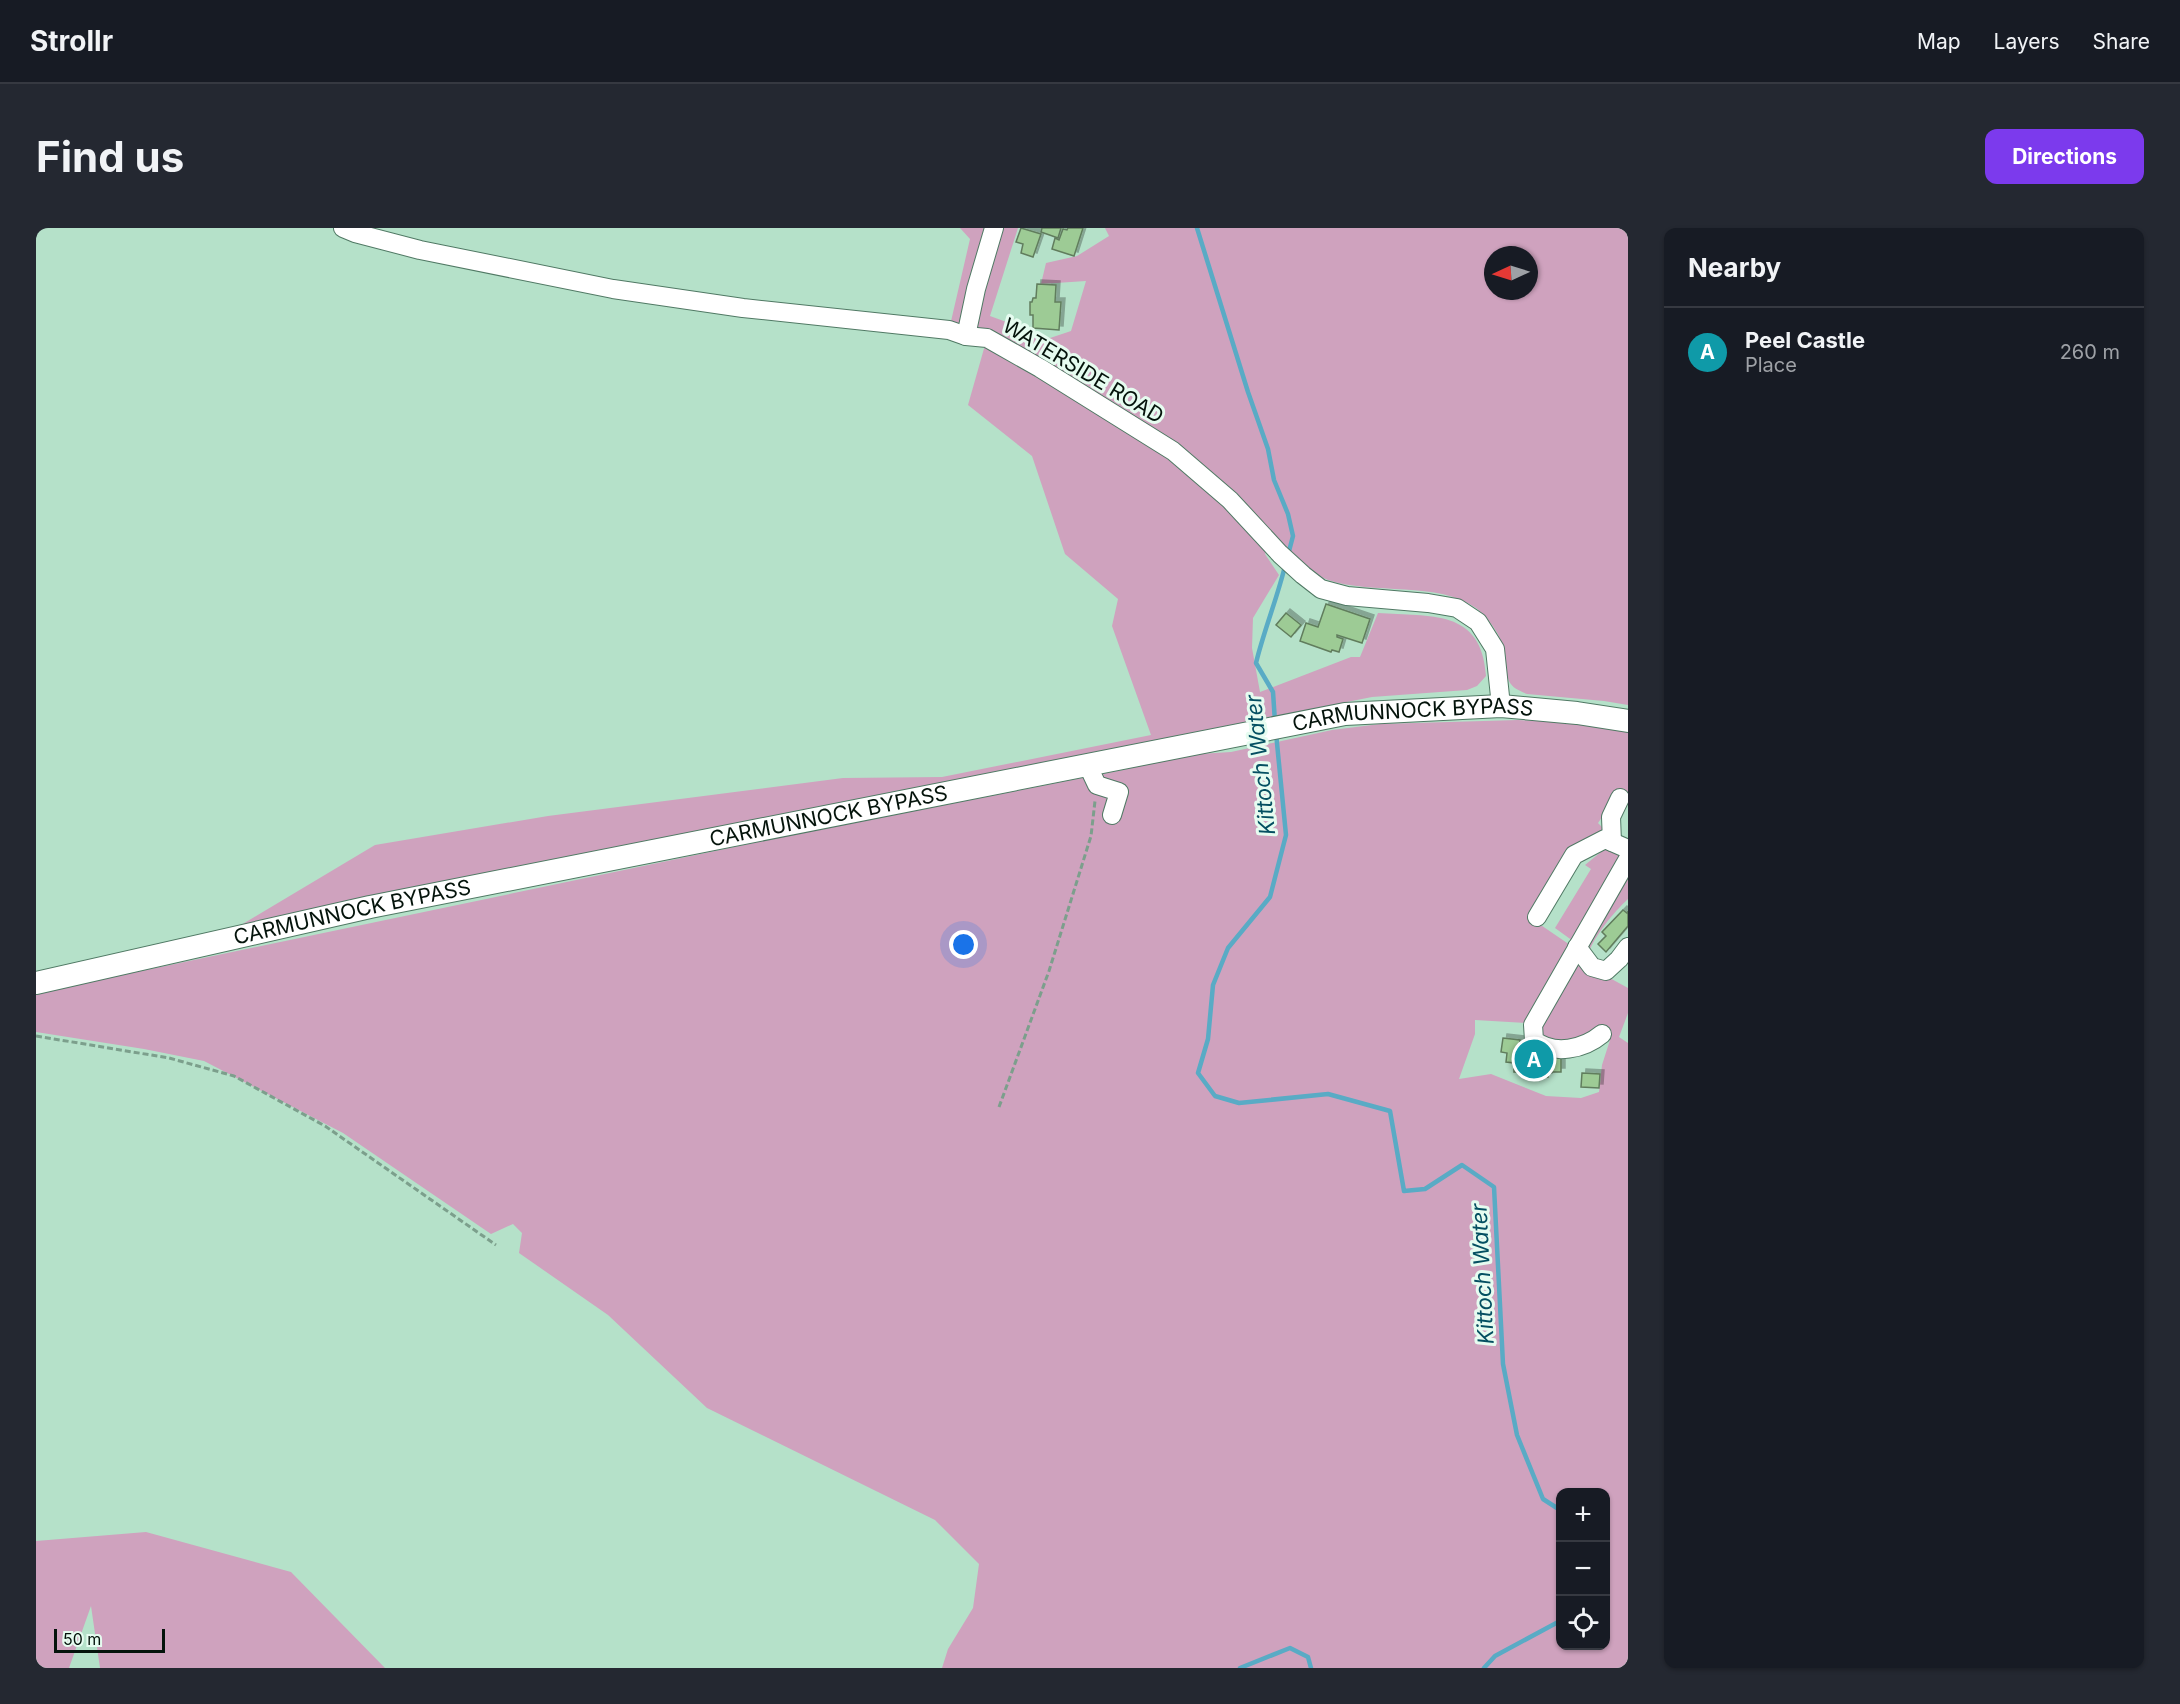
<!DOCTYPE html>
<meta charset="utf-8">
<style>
body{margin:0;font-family:Inter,sans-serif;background:#242831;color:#f1f3f6}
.controls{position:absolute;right:18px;bottom:18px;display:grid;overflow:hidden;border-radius:12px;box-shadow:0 2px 4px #0004}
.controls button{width:54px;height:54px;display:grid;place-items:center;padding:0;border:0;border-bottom:2px solid #363941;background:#171b24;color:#f1f3f6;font:30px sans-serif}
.compass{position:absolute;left:1448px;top:18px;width:54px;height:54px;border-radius:50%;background:#171b24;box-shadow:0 2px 4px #0004;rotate:266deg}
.scale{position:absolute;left:18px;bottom:15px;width:111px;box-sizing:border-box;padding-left:6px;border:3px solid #04130b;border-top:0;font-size:16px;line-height:21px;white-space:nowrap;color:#04130b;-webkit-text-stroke:4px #e6fcf0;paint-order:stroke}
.you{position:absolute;left:928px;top:717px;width:21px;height:21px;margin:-15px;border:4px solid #fff;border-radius:50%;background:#1a73e8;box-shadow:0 0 0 9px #1a73e833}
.badge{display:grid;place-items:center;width:39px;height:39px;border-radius:50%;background:#7c3aed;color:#fff;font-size:20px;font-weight:700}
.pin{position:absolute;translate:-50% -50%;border:3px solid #fff;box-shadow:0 2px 6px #0006}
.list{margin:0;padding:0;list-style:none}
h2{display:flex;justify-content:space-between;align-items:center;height:78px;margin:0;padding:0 24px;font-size:26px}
h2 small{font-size:20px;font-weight:400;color:#9ea1a6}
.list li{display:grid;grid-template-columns:39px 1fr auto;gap:18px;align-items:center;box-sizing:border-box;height:90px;padding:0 24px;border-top:2px solid #363941}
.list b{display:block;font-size:22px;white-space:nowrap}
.list p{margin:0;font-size:20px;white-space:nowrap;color:#9ea1a6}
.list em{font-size:20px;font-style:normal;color:#9ea1a6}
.icon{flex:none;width:33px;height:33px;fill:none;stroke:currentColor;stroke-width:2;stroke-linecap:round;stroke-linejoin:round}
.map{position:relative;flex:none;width:1592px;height:1440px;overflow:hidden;border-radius:12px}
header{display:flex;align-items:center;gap:36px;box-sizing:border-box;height:84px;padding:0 30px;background:#171b24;border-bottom:2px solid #363941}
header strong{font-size:28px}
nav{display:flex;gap:33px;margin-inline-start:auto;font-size:21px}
.intro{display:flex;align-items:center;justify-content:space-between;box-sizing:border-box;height:144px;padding:0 36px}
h1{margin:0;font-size:42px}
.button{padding:15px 27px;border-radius:12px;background:#7c3aed;color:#fff;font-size:21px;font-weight:700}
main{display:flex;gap:36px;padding:0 36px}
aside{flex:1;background:#171b24;border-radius:12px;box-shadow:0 2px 4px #0004}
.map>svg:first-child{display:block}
.green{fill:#cfa2be;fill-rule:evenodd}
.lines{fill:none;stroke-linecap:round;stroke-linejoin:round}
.stream{stroke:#59abc5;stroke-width:4.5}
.building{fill:#9dcb95;stroke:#617d5d;stroke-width:1.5;filter:url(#shadow)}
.minor-casing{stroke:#507964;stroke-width:20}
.major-casing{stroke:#507964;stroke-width:24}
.path{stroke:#7c9f8c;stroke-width:3;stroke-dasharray:6 3;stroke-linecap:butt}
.minor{stroke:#fff;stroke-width:18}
.major{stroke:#fff;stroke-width:22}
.labels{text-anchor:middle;stroke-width:6;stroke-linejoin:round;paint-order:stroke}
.street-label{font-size:21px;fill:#04130b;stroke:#e6fcf0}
.water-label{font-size:22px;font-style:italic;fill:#044f61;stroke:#e6fcf0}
</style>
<header>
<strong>Strollr</strong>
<nav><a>Map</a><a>Layers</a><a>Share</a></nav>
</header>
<div class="intro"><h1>Find us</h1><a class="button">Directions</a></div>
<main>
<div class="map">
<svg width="1592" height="1440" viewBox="0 0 1592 1440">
<defs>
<filter id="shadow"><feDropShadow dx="4" dy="-4" stdDeviation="0" flood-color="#0004"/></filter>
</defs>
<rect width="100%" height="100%" fill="#b5e1c9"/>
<g class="green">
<path d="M 924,0 L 982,0 L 954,88 L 1014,110 L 1035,103 L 1050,53 L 1005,56 L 1010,35 L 1041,28 L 1073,8 L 1069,0 L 1592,0 L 1592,477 L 1568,473 L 1491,466 C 1484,463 1476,460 1473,453 C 1469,445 1471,434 1469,425 C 1466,409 1453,390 1440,380 C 1403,353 1336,367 1292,352 C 1278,347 1250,319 1238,309 L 1229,326 L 1243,347 L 1217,390 L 1216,420 L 1224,464 L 1315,429 L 1324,429 L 1342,385 C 1394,389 1446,380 1450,448 L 1441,458 L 1431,462 L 1336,469 L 432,648 L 205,697 L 339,617 L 512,588 L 807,550 L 906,549 L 1115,507 L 1076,398 L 1082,371 L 1029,326 L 996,228 L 932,177 L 951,110 L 913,102 L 934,11 ZM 1457,27 L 1493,27 L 1493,63 L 1457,63 Z"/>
<path d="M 1482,492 L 1543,495 L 1592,503 L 1592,566 L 1584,563 L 1562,595 L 1572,605 L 1548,615 L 1493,689 L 1537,719 L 1491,795 L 1439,792 L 1439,806 L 1423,851 L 1455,846 L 1510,868 L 1545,870 L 1563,864 L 1566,837 L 1574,812 L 1561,802 L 1544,813 L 1517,814 L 1510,811 L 1505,802 L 1505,791 L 1539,731 L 1592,760 L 1592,785 L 1583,809 L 1592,815 L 1592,1440 L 906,1440 L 912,1421 L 937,1380 L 943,1336 L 899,1292 L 671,1180 L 572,1087 L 483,1025 L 486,1005 L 477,996 L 455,1006 L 307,905 L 168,833 L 108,821 L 0,804 L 0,765 L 746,609 L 1087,542 L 1147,527 L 1195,524 L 1296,502 L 1344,496 ZM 1524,1264 L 1570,1264 L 1570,1418 L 1524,1418 Z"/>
<polygon points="1571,619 1586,624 1537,713 1519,700 1555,641 1549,637"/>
<path d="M 1592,639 L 1592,671 C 1577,685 1559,707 1552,726 L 1546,720 Z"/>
<polygon points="110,1304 255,1344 349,1440 64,1440 55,1378 33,1440 0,1440 0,1313"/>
</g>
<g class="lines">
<g class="stream">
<polyline points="1161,0 1212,164 1232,221 1238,252 1252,286 1257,308 1252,327"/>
<path d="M 1239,494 L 1237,464 L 1220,435 C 1228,402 1241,371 1249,338"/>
<polyline points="1240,505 1250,607 1234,669 1192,720 1177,757 1172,811 1162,845 1179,868 1203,875 1292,866 1354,883 1368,963 1389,961 1426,937 1458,959 1467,1136 1481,1207 1507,1271 1524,1282"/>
<polyline points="1204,1440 1254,1420 1272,1429 1275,1440"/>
<polyline points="1448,1440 1459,1428 1524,1393"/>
</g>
</g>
<g class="building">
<polygon points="985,0 1005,6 997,29 985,25 987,16 980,14"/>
<polygon points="1006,0 1025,0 1022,10 1005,4"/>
<polygon points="1032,0 1047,0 1038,28 1016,21 1019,10 1023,12 1027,1 1031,2"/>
<polygon points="1001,56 1020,57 1019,74 1025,74 1023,102 997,100 997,87 994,87 994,74 996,74 997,70 1000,70"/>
<polygon points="1290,376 1334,391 1326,415 1301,407 1301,409 1307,411 1303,424 1296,422 1295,424 1264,413 1270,395 1282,399"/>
<polygon points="1250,385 1265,397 1255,409 1240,397"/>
<polygon points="1587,682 1591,685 1592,683 1592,698 1570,724 1562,716 1570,708 1566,704"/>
<polygon points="1467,810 1484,812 1482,828 1525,828 1525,844 1512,844 1512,849 1493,850 1493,844 1478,844 1478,835 1470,834 1471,825 1465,824"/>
<polygon points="1546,845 1564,846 1563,860 1545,859"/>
</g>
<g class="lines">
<g class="minor-casing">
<g id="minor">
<polyline points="307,0 319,5 384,22 577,61 707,80 913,102 930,108 951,110 1004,140 1137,223 1194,272 1244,326 1267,347 1285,361 1311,368 1392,375 1421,380 1442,394 1459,421 1465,478"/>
<polyline points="930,108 940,61 958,0"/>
<polyline points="1052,538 1061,557 1083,564 1076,587"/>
<polyline points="1576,614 1575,589 1584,570"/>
<polyline points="1501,689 1538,627 1569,611 1592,621"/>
<polyline points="1541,719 1556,739 1570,743 1583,731 1592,719"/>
<path d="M 1566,806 C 1548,821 1518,828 1498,812 L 1497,797 L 1592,631"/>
</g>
</g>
<g class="major-casing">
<g id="major">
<path id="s1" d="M 0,755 L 334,679 L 1309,486 L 1465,478 L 1541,485 L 1592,493"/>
</g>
</g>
<g class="path">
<polyline points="0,808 133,830 198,848 289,898 460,1017"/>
<polyline points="963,879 1013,743 1055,608 1059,573"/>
</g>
<use href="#minor" class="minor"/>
<use href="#major" class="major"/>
</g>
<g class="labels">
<g class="street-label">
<text transform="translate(1047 143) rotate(31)" y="7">WATERSIDE ROAD</text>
<text dy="7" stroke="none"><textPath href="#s1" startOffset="1404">CARMUNNOCK BYPASS</textPath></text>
<text dy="7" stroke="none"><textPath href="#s1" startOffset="810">CARMUNNOCK BYPASS</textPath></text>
<text dy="7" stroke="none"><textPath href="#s1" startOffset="324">CARMUNNOCK BYPASS</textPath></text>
</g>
<g class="water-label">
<text transform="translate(1224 537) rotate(-96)" y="8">Kittoch Water</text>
<text transform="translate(1446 1046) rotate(-93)" y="8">Kittoch Water</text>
</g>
</g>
</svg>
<div class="controls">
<button>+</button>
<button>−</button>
<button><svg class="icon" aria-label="locate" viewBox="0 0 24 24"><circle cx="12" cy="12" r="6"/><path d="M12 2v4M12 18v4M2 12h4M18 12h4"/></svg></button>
</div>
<svg class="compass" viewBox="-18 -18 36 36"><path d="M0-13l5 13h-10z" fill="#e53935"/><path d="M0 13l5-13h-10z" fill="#9ea1a6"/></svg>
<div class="scale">50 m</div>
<div class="you"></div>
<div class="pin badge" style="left:1498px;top:831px;background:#0f9aa8">A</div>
</div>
<aside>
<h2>Nearby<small></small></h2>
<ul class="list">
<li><span class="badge" style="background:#0f9aa8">A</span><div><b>Peel Castle</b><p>Place</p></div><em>260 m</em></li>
</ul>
</aside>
</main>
